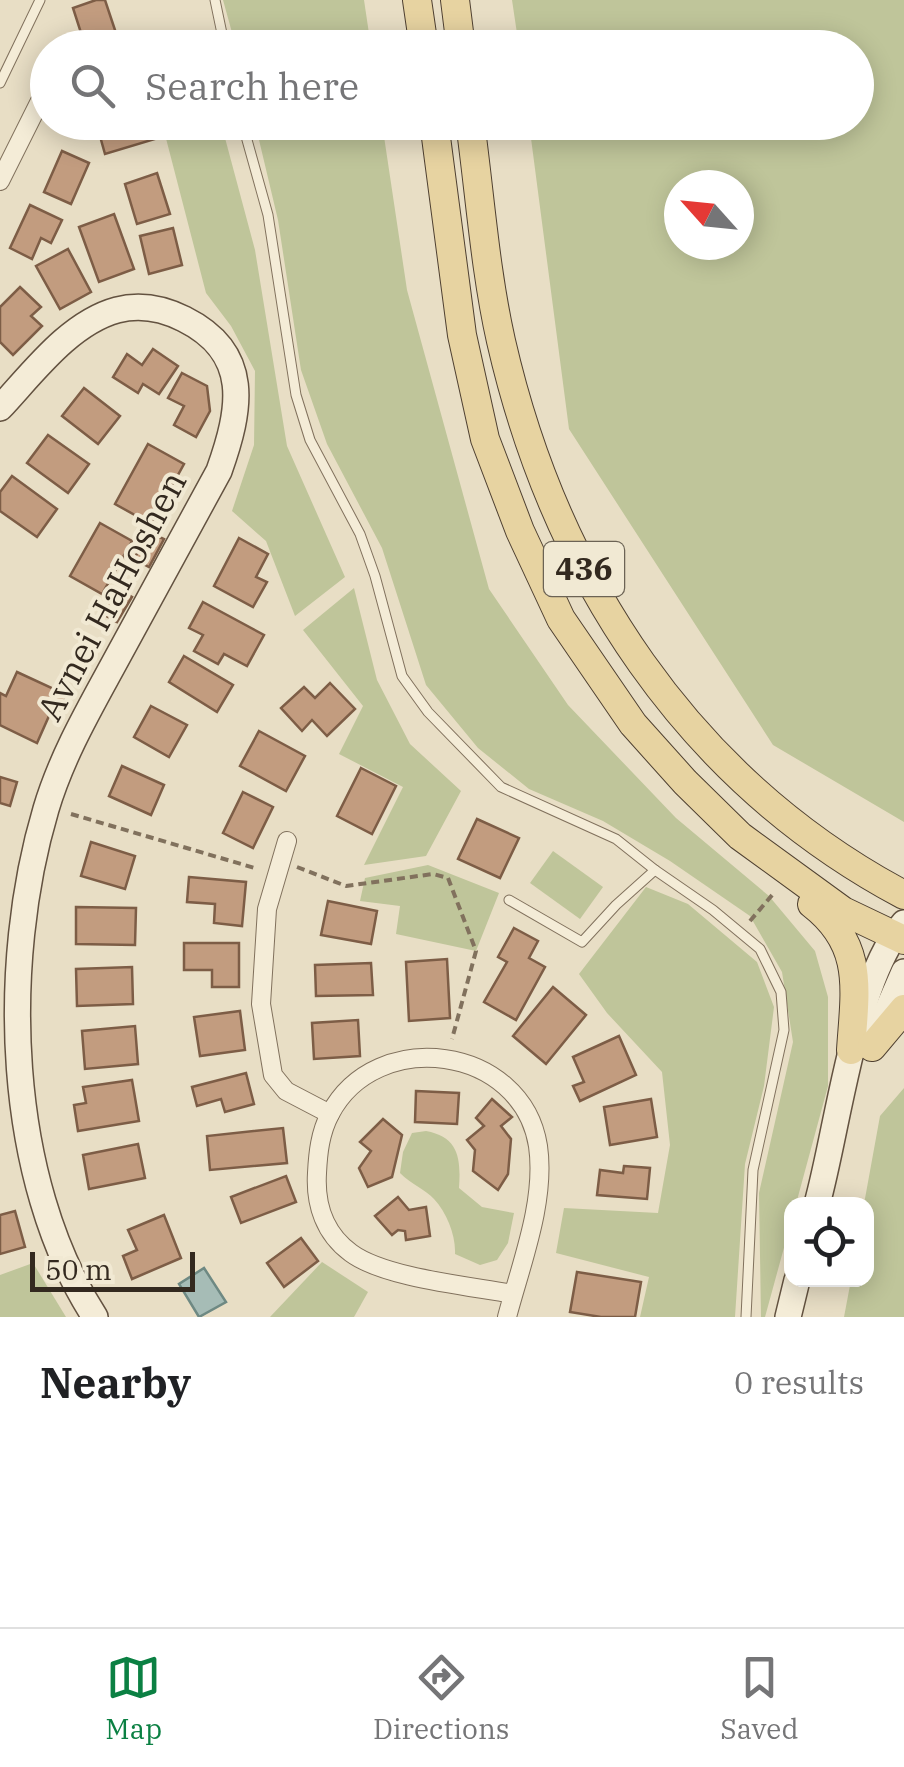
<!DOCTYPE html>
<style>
body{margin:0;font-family:"IBM Plex Serif",serif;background:#f2f2f2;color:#202124}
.controls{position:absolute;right:30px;bottom:30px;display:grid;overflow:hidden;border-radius:20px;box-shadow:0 5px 25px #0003}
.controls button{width:90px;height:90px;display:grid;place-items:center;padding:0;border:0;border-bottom:2px solid #e0e0e0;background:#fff;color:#202124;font:50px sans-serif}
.compass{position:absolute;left:664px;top:170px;width:90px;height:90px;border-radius:50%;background:#fff;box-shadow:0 5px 25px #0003;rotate:297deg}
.scale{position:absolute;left:30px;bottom:25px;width:165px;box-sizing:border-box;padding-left:10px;border:5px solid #33291f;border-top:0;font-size:28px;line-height:35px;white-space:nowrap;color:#33291f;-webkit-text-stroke:8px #f1e9d3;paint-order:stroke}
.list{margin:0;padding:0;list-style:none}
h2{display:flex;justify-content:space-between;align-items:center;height:130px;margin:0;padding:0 40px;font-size:42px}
h2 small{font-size:32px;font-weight:400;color:#757577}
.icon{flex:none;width:55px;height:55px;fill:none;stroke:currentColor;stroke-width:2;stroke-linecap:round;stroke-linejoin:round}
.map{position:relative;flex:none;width:904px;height:1317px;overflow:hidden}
.search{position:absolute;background:#fff;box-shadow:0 5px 25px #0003;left:30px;right:30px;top:30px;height:110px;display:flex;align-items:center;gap:25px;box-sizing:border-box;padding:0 35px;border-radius:55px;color:#757577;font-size:38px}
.sheet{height:310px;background:#fff}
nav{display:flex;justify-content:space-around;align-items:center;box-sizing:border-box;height:140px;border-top:2px solid #e0e0e0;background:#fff;font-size:28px;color:#757577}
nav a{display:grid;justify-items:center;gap:5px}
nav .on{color:#0b8043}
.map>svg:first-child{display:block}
.green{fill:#bfc59a;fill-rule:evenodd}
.water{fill:#a6bcb6;stroke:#6e8983;stroke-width:2.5}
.building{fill:#c29c7f;stroke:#7d5d46;stroke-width:2.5}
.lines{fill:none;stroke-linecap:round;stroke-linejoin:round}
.lane-casing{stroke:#81715d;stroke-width:11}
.street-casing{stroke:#81715d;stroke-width:20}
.secondary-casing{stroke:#635240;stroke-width:28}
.primary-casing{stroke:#4f4031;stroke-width:30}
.path{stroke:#81715d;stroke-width:4;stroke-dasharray:8 5;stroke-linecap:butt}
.lane{stroke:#f4ecd7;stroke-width:9}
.street{stroke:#f4ecd7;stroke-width:18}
.secondary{stroke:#f4ecd7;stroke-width:25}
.primary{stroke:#e7d3a1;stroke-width:28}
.labels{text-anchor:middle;stroke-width:8;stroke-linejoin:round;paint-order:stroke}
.shield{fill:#f1e9d3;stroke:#6c6355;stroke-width:2.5}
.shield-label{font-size:32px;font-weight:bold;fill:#33291f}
.street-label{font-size:35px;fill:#33291f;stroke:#f1e9d3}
</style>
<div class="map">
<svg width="904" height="1317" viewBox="0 0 904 1317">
<rect width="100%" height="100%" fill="#e8dec5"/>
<g class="green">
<polygon points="223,0 364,0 371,47 236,47"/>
<path d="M 512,0 L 904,0 L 904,822 L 773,745 L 569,429 L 529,123 L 856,122 L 856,48 L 519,47 ZM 679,185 L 739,185 L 739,245 L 679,245 Z"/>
<polygon points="162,123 221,123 255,250 287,446 345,577 295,616 266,541 232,511 254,445 255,371 231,326 206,293"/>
<polygon points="255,123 382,123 407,290 489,589 568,705 676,818 769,896 815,951 828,997 828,1086 796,1204 792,1204 791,1222 765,1317 761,1317 759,1193 793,1042 782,972 750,916 670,861 603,821 529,789 478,748 426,685 382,548 327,444 301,370 278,220"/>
<polygon points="354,588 377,680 410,744 461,791 426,856 364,865 403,787 339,754 363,706 303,630"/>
<polygon points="553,851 603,887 580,919 530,883"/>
<polygon points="428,865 499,893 476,951 396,934 400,906 360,901 365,878"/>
<polygon points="646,887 688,904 757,962 774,1007 764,1086 745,1164 735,1317 640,1317 649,1277 556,1253 564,1208 658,1213 670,1145 662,1072 607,1013 579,974"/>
<polygon points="904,1088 904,1317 844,1317 851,1280 866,1280 864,1204 880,1116"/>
<path d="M 426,1131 C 459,1137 461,1159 459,1188 L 482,1207 L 514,1213 L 508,1243 L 497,1260 L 480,1265 L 455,1254 C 456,1236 447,1213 434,1199 C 426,1190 411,1184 400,1173 L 403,1152 L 412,1133 Z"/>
<polygon points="322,1262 368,1292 354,1317 270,1317"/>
<polygon points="33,1263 66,1317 0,1317 0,1275"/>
</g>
<polygon class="water" points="204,1268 226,1302 199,1317 179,1284"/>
<g class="building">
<polygon points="96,0 105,0 117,36 106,40 109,48 72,48 71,44 83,39 73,8"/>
<polygon points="96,122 150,122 155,139 105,154"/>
<polygon points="62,151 89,163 71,204 44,192"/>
<polygon points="157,173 170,214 137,224 125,184"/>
<polygon points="30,205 62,220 51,243 41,238 32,259 10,248"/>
<polygon points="114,214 134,269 99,282 79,227"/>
<polygon points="173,228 182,265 149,274 140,236"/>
<polygon points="68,249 91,292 60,309 36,266"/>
<polygon points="20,287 41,307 31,316 42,326 13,355 0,342 0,307"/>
<polygon points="153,349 178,366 159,394 143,384 138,393 113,377 127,354 142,365"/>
<polygon points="182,373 207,386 210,411 196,437 174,425 184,406 168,398"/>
<polygon points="84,388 120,416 98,444 62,416"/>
<polygon points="48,435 89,464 68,493 27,463"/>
<polygon points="148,444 184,464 151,524 115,504"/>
<polygon points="12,476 57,509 37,537 0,511 0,492"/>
<polygon points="100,523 132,541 102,594 70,576"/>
<polygon points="149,532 164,539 149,567 134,559"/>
<polygon points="239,538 268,554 256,577 267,582 253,607 214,586"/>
<polygon points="116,588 132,597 117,622 101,613"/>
<polygon points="203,602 264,635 247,666 224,654 218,664 194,651 203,635 189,628"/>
<polygon points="184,656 233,685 217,712 169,682"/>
<polygon points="17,672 67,695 56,719 49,716 37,743 0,725 0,693 6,696"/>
<polygon points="330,683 355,709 327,736 312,720 302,731 281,708 304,687 315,698"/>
<polygon points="151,706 187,725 169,757 134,737"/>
<polygon points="259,731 305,756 286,791 240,766"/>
<polygon points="122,766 164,785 151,815 109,796"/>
<polygon points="361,768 396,786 372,834 337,816"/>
<polygon points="0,777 17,782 10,806 0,803"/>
<polygon points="243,792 273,807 253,848 223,833"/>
<polygon points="477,819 519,838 500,878 458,859"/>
<polygon points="91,842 135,856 125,889 81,876"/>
<polygon points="189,877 246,882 242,926 214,923 215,904 187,902"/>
<polygon points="328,901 377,911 371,944 321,935"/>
<polygon points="76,907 136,908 135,945 76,944"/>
<polygon points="514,928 538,941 529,958 545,967 516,1020 484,1002 507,962 498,957"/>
<polygon points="184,943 239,943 239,987 212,987 212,970 184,970"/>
<polygon points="447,959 450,1018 409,1021 406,962"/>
<polygon points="371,963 373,995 316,996 315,965"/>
<polygon points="132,967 133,1004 77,1006 76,969"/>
<polygon points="553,987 586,1015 546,1064 513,1036"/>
<polygon points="240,1011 245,1050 200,1056 194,1017"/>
<polygon points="358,1020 360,1056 314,1059 312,1023"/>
<polygon points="135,1026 138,1064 85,1069 82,1031"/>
<polygon points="619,1036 636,1075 580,1101 573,1086 584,1082 573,1057"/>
<polygon points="246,1073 254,1104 225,1112 221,1099 197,1106 192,1087"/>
<polygon points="132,1080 139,1121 78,1131 74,1105 86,1103 83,1087"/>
<polygon points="416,1091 459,1093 457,1124 415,1122"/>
<polygon points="492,1099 512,1117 501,1126 511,1139 508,1174 498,1190 473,1171 475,1150 467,1140 484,1126 476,1118"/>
<polygon points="651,1099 657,1137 610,1145 604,1107"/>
<polygon points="383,1119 402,1135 392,1177 368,1187 359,1168 371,1151 360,1142"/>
<polygon points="283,1128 287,1163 210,1170 207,1136"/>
<polygon points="138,1144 145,1178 89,1189 83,1155"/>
<polygon points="624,1166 650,1168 647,1199 597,1195 600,1170 623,1173"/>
<polygon points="286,1176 296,1202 241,1223 231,1197"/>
<polygon points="398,1197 409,1210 426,1207 430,1236 406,1240 405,1231 398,1230 392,1235 375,1216"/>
<polygon points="15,1211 25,1247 0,1254 0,1215"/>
<polygon points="164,1215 181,1258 132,1279 123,1256 137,1250 128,1230"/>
<polygon points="301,1238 318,1261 284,1287 267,1263"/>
<polygon points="577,1272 641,1282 635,1317 601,1317 570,1312"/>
</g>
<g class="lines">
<g class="lane-casing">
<g id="lane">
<polyline points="215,0 225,48"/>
<polyline points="0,83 40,0"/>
<polyline points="242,122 268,215 296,395 310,440 360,534 375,576 402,676 428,712 501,787 616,839 655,870 713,910 760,949 781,992 784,1030 753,1170 746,1317"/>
<polyline points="509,900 582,942 616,905 655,870"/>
</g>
</g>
<g class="street-casing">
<g id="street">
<polyline points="0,181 47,87"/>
<polyline points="287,841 267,909 261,1004 273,1075 286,1091 330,1114"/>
<path d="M 507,1317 C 521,1264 546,1201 538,1146 C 522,1045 376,1026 330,1114 C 320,1133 318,1153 317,1173 C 315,1205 325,1234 351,1253 C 385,1278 470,1286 513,1294"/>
</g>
</g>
<g class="secondary-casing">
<g id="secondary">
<path d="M 0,408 C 32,374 69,323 117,310 C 140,304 162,308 184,319 C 252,353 241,409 219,471 C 185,533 151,595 117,658 C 91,706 62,755 46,809 C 0,963 5,1179 95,1317"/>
<polyline points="877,1034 904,972"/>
<path d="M 817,1204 C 838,1129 854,980 904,923"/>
<polyline points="788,1317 797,1280"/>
</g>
</g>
<g class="primary-casing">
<g id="primary">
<polyline points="417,0 424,48"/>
<polyline points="455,0 461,48"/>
<polyline points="434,122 462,335 485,439 520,531 561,619 633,724 685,782 740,836 843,911 904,940"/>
<path d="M 470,122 C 480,195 485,270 501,341 C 555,577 688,780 904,895"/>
<path d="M 812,904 C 865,945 855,990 851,1050"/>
<polyline points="872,1047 904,1009"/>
</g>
</g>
<g class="path">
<polyline points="71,814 258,869"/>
<polyline points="297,867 346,886 433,874 448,878 476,951 452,1039"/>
<polyline points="750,921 773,894"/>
</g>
<use href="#lane" class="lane"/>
<use href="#street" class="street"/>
<use href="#secondary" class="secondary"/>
<use href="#primary" class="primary"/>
</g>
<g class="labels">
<rect class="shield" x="544" y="542" width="80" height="54" rx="8"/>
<g class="shield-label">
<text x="584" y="580">436</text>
</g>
<g class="street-label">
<text transform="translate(112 596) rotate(-62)" y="12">Avnei HaHoshen</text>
</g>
</g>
</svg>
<div class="controls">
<button><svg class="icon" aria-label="locate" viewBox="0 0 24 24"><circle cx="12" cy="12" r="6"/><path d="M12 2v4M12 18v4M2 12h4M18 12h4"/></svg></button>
</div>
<svg class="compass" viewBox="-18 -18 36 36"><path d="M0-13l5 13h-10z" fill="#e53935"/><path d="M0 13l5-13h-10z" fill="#757577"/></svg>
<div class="scale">50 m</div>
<div class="search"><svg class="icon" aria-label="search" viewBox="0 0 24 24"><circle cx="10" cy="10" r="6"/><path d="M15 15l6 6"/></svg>Search here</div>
</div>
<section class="sheet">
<h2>Nearby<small>0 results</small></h2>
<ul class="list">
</ul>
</section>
<nav>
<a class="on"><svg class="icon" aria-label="map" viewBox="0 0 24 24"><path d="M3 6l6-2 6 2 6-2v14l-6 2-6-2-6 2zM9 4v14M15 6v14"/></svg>Map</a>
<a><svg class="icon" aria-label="directions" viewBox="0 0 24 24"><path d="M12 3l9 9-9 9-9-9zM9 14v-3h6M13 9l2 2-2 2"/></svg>Directions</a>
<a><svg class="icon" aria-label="saved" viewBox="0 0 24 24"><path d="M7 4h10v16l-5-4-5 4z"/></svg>Saved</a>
</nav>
